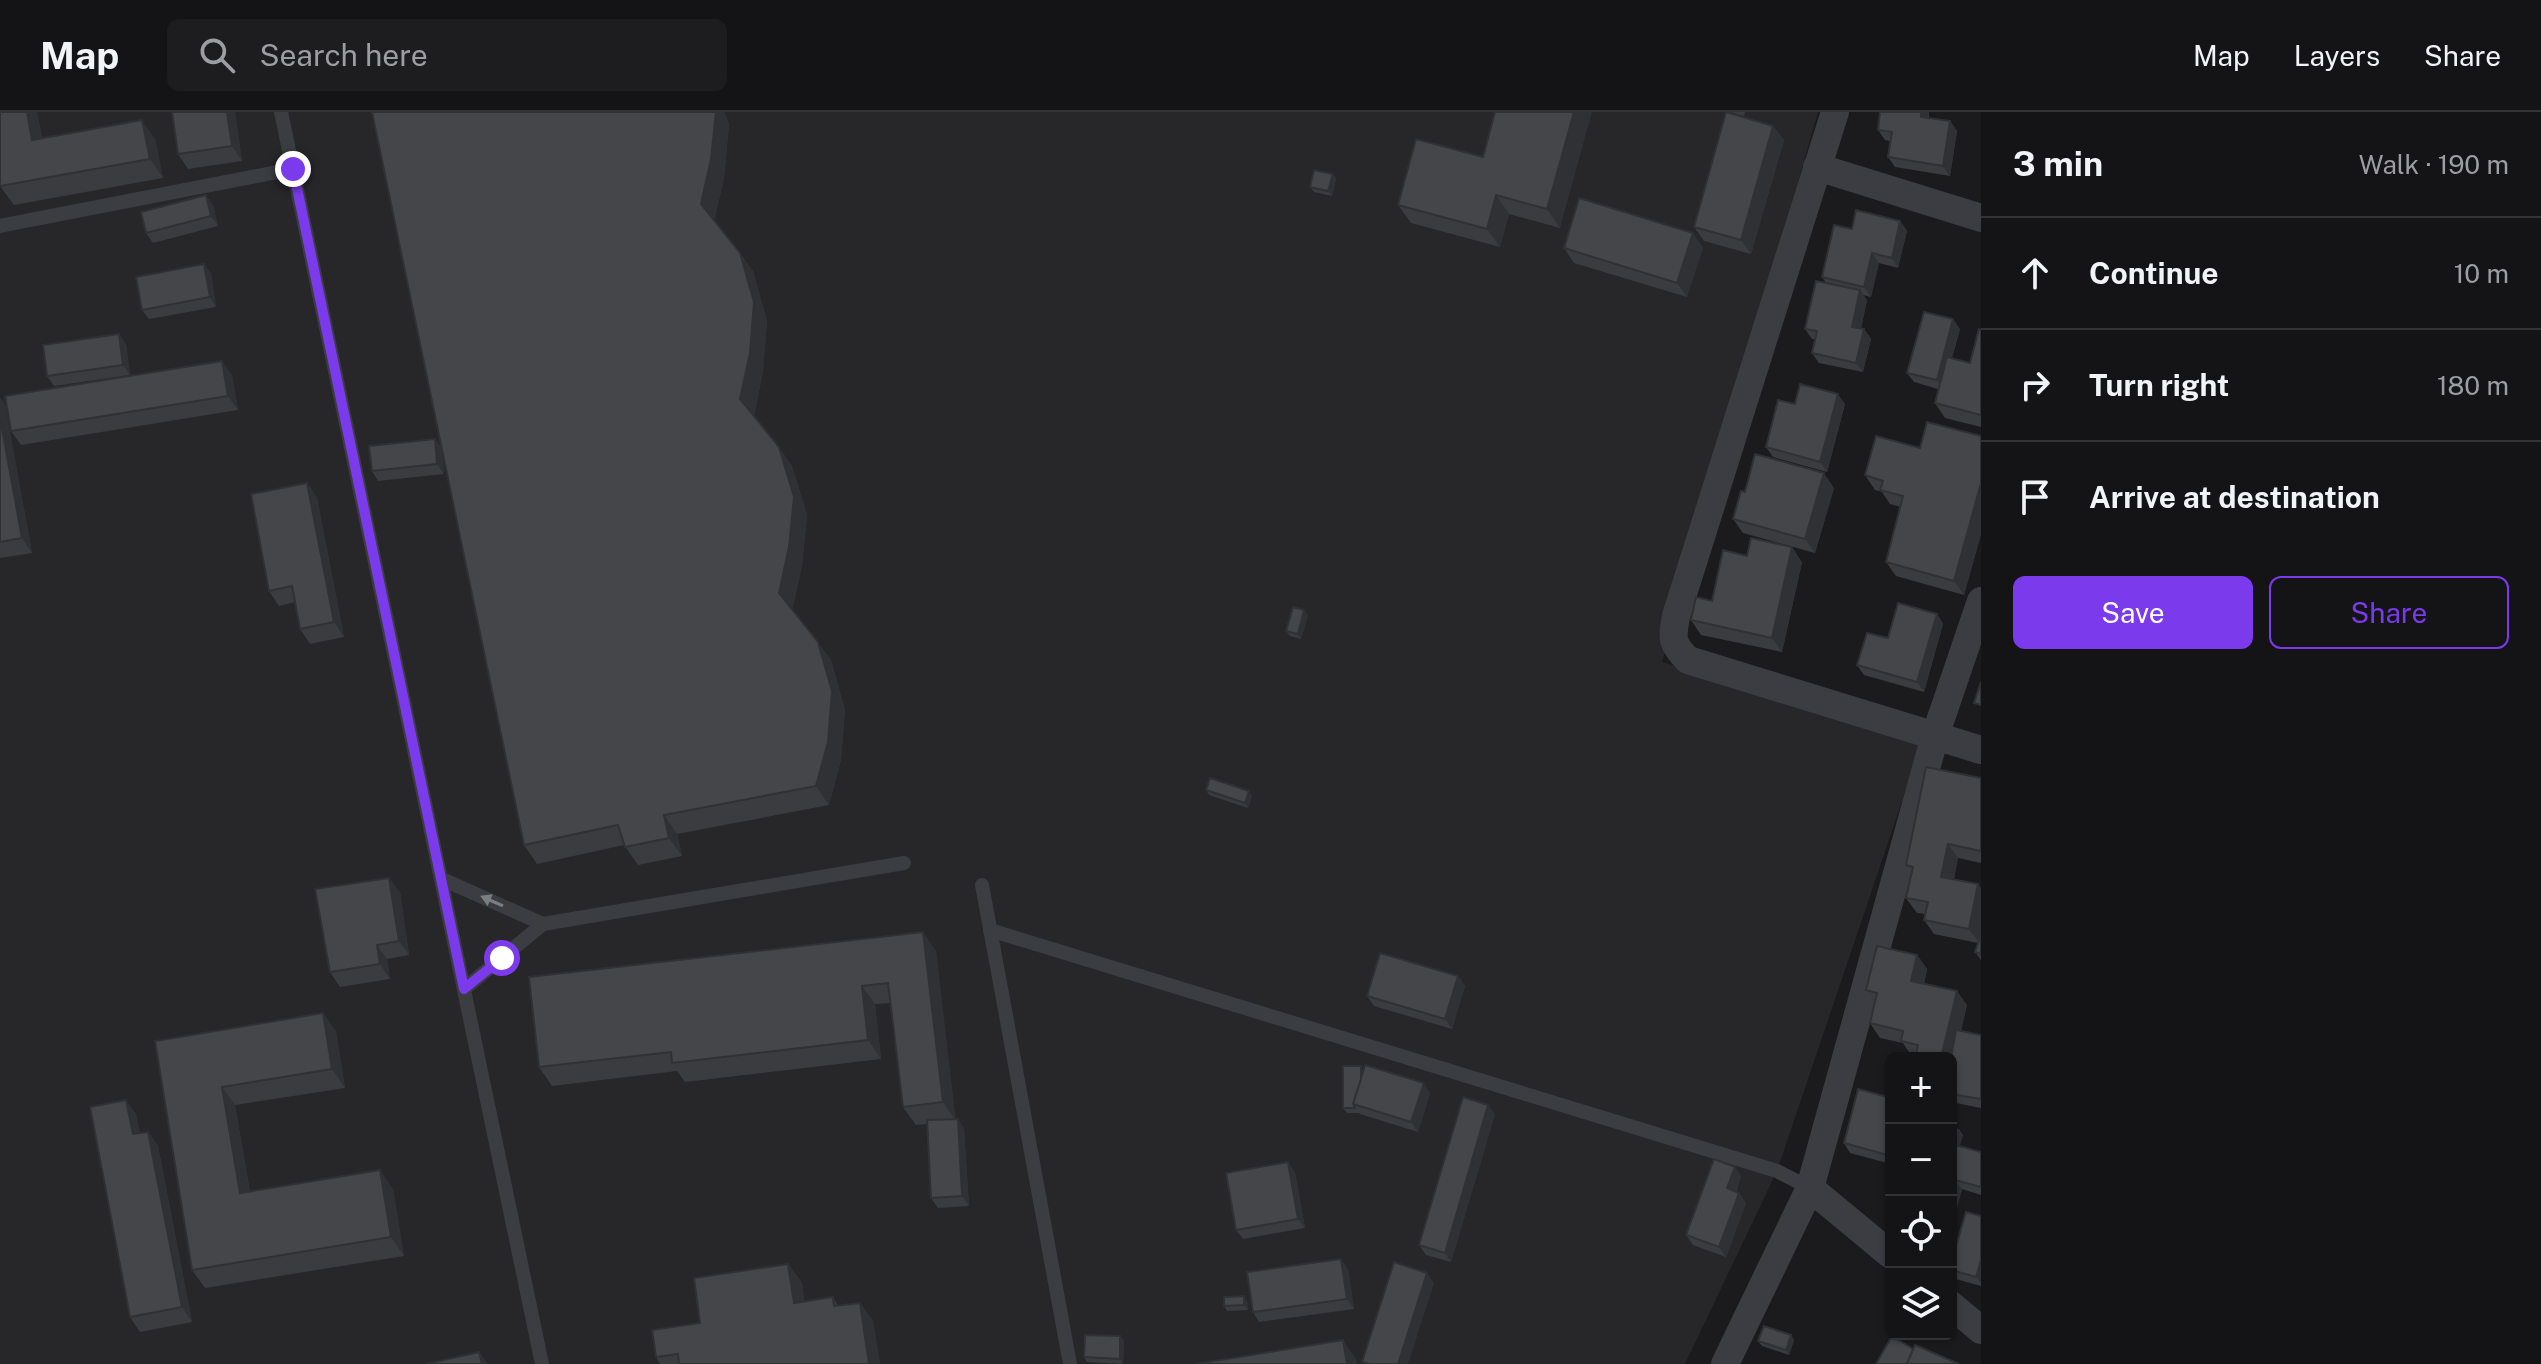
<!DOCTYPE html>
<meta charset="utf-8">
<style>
body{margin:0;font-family:"Public Sans",sans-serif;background:#1d1d1f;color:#f1f3f6}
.controls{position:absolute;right:24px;bottom:24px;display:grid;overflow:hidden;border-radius:12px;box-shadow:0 2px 6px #0004}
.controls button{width:72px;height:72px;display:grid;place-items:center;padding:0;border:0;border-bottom:2px solid #333335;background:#141416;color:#f1f3f6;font:40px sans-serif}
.stop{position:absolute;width:24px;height:24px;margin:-18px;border:6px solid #7c3aed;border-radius:50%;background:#fff}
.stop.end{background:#7c3aed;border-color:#fff;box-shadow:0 2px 8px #0008}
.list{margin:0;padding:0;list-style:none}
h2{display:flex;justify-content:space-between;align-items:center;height:104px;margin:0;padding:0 32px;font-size:34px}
h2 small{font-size:26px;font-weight:400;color:#9d9ea1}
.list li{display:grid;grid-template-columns:52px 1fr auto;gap:24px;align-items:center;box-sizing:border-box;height:112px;padding:0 32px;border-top:2px solid #333335}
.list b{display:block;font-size:30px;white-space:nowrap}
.list em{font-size:26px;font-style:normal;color:#9d9ea1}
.actions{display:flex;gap:16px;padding:24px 32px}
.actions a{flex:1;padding:18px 0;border:2px solid #7c3aed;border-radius:12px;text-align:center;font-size:28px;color:#7c3aed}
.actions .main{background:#7c3aed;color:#fff}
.icon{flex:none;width:44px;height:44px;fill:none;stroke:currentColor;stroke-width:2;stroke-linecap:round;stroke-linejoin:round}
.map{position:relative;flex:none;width:1981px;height:1252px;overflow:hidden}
header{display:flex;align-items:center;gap:48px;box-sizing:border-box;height:112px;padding:0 40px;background:#141416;border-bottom:2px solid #333335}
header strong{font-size:38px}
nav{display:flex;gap:44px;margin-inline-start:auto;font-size:28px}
.search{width:560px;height:72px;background:#1d1d1f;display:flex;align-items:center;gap:20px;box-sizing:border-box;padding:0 28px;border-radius:12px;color:#9d9ea1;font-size:30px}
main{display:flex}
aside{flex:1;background:#141416}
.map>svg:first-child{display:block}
.built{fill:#27272a}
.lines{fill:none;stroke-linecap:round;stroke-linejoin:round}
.service{stroke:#3c3d42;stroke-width:14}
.minor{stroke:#3c3d42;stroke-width:28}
.wall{fill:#3b3c40}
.shaded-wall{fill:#303134}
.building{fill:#45464a;stroke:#303134;stroke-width:2}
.oneway{fill:#7a7e86}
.route{stroke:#7c3aed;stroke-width:10}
</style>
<header>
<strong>Map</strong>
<div class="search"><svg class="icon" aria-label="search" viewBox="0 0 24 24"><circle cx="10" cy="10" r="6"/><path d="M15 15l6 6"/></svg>Search here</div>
<nav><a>Map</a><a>Layers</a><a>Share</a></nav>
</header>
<main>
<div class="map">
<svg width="1981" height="1252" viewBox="0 0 1981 1252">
<rect width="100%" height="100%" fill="#1b1b1d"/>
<polygon class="built" points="0,0 1818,0 1662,550 1923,627 1777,1059 1685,1252 0,1252"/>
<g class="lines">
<g class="service">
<polyline points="281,0 542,1252"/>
<polyline points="0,114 293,57"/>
<polyline points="442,767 543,812"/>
<polyline points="982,773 1070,1252"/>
<polyline points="990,818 1777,1059 1810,1076"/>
<polyline points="464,877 543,812 904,751"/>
</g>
<g class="minor">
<path d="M 1835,0 L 1676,504 C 1672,527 1671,531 1688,548 L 1981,638"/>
<polyline points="1817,55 1981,106"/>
<polyline points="1810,1076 1891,1143"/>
<polyline points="1951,1193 1981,1218"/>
<polyline points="1725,1252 1810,1076 1935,624 1981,489"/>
</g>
</g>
<g class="wall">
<polygon points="37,0 42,26 155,27 163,66 14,93 0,74"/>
<polygon points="235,0 242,49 188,57 178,42"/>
<polygon points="372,0 724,0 729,12 724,66 714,109 753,159 767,209 763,259 754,304 792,354 807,403 802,454 792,498 831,548 845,598 841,648 829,693 677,722 682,744 638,753 624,733 537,752 524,733"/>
<polygon points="1495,0 1560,116 1509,102 1500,135 1411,111 1398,93 1483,45"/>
<polygon points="1731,0 1745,0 1744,4"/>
<polygon points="1929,0 1929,6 1950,9 1957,19 1950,64 1895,55 1888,45 1890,29 1885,28 1878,18"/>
<polygon points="1773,14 1784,28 1751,142 1704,129 1694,115"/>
<polygon points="1333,62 1336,67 1332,84 1314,80 1310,75"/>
<polygon points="213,93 218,114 153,131 146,121"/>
<polygon points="1900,109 1907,119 1898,156 1879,151 1871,185 1863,183 1867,188 1861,217 1864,217 1871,227 1863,260 1819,251 1812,241 1815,227 1812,227 1805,217 1826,171 1822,165 1852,117"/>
<polygon points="1703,135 1687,185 1574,151 1564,136"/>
<polygon points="211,161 216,195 149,207 142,198"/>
<polygon points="1960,217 1952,246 1970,251 1981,218 1981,315 1945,306 1935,291 1938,277 1914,270 1907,261"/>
<polygon points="126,232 130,263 54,274 47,264"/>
<polygon points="232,263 238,298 21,333 11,319"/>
<polygon points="0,286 5,293 32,441 0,446"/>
<polygon points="1795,292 1845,292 1827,360 1773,345 1766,335"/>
<polygon points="1981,324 1981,422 1964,483 1896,464 1886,450 1901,395 1890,392 1882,380 1875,378 1865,363 1920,336"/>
<polygon points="435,327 442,337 444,362 378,369 372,359"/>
<polygon points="307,371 317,386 344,525 310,532 300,517 295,490 279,494 269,479"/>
<polygon points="1834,376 1815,441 1743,421 1733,407 1745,380"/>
<polygon points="1747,444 1802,450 1782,540 1701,523 1691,508 1712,489"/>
<polygon points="1937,502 1943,512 1924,580 1864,563 1857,553 1888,526"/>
<polygon points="1308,503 1301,527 1290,524 1286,519"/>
<polygon points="1981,666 1981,751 1958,746 1954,767 1981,822 1981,848 1975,840 1978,831 1934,822 1924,808 1925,802 1917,801 1906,786 1912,762 1906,753"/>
<polygon points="1206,678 1249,679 1252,684 1248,696 1209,683"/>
<polygon points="400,780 409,843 387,847 390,867 340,875 330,860"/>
<polygon points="936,839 955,1007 964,1016 969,1094 938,1096 931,1086 927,1012 916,1013 903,995 890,891 875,892 881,947 685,970 677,959 552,974 539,955"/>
<polygon points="1917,843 1927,857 1924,872 1967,893 1961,919 1981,923 1981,996 1951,990 1951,946 1911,943 1903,931 1880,926 1870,911 1875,890 1866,878"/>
<polygon points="1458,864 1465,874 1452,917 1374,894 1367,884"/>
<polygon points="323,901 336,920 345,976 235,993 250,1080 393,1077 404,1144 205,1176 192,1158 155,929"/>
<polygon points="1364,958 1430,981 1418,1020 1360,1002 1359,1001 1347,1001 1343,996"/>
<polygon points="1891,986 1891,1052 1850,1041 1844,1031"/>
<polygon points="136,1002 140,1021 148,1020 158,1034 192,1210 140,1220 130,1205"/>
<polygon points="1495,1002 1451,1150 1426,1143 1419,1133"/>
<polygon points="1951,1015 1959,1018 1963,1023 1959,1034 1981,1040 1981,1083 1962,1077 1954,1107 1951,1106"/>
<polygon points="1295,1060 1305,1116 1243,1127 1236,1118"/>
<polygon points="1741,1064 1736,1080 1739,1081 1746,1091 1726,1145 1693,1133 1686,1123"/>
<polygon points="1981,1104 1981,1174 1956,1167 1951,1160 1951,1151"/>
<polygon points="788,1152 802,1171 804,1189 833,1185 838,1194 860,1191 873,1209 880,1252 660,1252 656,1245 700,1211"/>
<polygon points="1348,1157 1354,1197 1259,1210 1253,1200"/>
<polygon points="1247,1189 1248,1198 1227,1199 1224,1194"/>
<polygon points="1791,1223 1794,1228 1789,1243 1762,1234 1758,1229"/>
<polygon points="1120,1224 1124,1229 1123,1252 1087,1250 1084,1245"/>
</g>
<g class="shaded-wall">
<polygon points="27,0 37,0 45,46 32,28"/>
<polygon points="227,0 235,0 242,49 232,34"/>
<polygon points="716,0 724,0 729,12 724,66 714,110 701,92"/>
<polygon points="1574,0 1592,0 1560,116 1547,97"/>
<polygon points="1921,0 1929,0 1927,14 1921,5"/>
<polygon points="142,8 155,27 163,66 150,47"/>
<polygon points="1950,9 1957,19 1950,64 1943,54"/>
<polygon points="1773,14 1784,28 1751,142 1741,128"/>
<polygon points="1333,62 1336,67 1332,84 1328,79"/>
<polygon points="206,83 213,93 218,114 211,104"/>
<polygon points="1496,83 1509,102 1500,135 1487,117"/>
<polygon points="1900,109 1907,119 1898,156 1892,146"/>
<polygon points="1693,121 1703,135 1687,185 1677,171"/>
<polygon points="740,141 753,159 767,209 763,259 754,305 740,287"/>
<polygon points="1872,141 1879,151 1871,185 1864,175"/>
<polygon points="204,152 211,161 216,195 210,185"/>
<polygon points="1860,178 1867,188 1859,225 1852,215"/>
<polygon points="1953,207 1960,217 1943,278 1937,268"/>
<polygon points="1864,217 1871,227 1863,260 1856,251"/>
<polygon points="119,222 126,232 130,263 123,253"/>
<polygon points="222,249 232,263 238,298 228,284"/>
<polygon points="1838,282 1845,292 1827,360 1820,350"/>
<polygon points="0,286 5,293 32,441 22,426 0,306"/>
<polygon points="435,327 442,337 444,362 437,352"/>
<polygon points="779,335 792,354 807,403 802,454 792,499 779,481"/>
<polygon points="1824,361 1834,376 1815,441 1805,427"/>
<polygon points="307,371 317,386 344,525 334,510"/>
<polygon points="1981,371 1981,422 1964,483 1954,469"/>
<polygon points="1792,435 1802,450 1782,540 1772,526"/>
<polygon points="1304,498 1308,503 1301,527 1298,522"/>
<polygon points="1937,502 1943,512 1924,580 1917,570"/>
<polygon points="818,530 831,548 845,598 841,648 829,693 816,674"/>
<polygon points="1249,679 1252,684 1248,696 1245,691"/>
<polygon points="664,703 677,722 682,744 669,726"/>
<polygon points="1948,732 1958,746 1951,779 1941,765"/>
<polygon points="389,766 400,780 409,843 399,829"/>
<polygon points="1978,772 1981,776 1981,821 1979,831 1969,817"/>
<polygon points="923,820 936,839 956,1009 943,990"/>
<polygon points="377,833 387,847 390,867 380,852"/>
<polygon points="1917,843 1927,857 1922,883 1911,869"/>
<polygon points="1458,864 1465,874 1452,917 1445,907"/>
<polygon points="862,874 875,892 881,947 868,928"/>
<polygon points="1957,879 1967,893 1951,960 1951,946 1941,946"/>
<polygon points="323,901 336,920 345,976 332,957"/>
<polygon points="1424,971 1430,981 1418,1020 1411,1010"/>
<polygon points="222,975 235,993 253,1100 240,1081"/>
<polygon points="126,988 136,1002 143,1037 133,1022"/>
<polygon points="1488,993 1495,1002 1451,1150 1445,1141"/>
<polygon points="958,1007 964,1016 969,1094 962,1084"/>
<polygon points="1959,1018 1963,1023 1958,1040 1954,1035"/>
<polygon points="148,1020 158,1034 192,1210 182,1195"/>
<polygon points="1288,1050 1295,1060 1305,1116 1298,1107"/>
<polygon points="1735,1055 1741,1064 1733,1086 1727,1076"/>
<polygon points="380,1058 393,1077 404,1144 391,1125"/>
<polygon points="1955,1068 1962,1077 1954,1107 1951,1103 1951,1081"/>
<polygon points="1739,1081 1746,1091 1726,1145 1719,1135"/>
<polygon points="1341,1147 1348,1157 1354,1197 1347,1187"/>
<polygon points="1981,1148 1981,1171 1976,1165"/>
<polygon points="788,1152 802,1171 807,1209 794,1191"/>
<polygon points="1427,1161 1434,1171 1408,1252 1398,1252"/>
<polygon points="1244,1184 1247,1189 1248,1198 1244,1193"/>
<polygon points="860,1191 873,1209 880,1252 869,1252"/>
<polygon points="1791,1223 1794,1228 1789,1243 1786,1238"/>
<polygon points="1120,1224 1124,1229 1123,1252 1120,1247"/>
<polygon points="1343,1228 1356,1247 1357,1252 1347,1252"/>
<polygon points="479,1240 486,1249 487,1252 482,1252"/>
</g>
<g class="building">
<polygon points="0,0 27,0 32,28 142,8 150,47 0,74"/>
<polygon points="172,0 227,0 232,34 178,42"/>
<polygon points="372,0 716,0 711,47 701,92 740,141 754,190 750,241 740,287 779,335 794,385 789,435 779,481 818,530 832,579 828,630 816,674 664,703 669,726 625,735 618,713 524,733"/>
<polygon points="1495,0 1574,0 1547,97 1496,83 1487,117 1398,93 1416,27 1483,45"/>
<polygon points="1726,0 1773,14 1741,128 1694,115"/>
<polygon points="1880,0 1921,0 1921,5 1950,9 1943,54 1888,45 1892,20 1878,18"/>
<polygon points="1314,58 1333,62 1328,79 1310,75"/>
<polygon points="206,83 211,104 146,121 141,100"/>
<polygon points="1579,86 1693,121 1677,171 1564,136"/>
<polygon points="1856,98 1900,109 1892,146 1872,141 1864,175 1822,165 1834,113 1852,117"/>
<polygon points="204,152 210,185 142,198 136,165"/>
<polygon points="1816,169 1860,178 1852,215 1864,217 1856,251 1812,241 1817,219 1805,217"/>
<polygon points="1924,200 1953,207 1937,268 1907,261"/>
<polygon points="1979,217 1981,218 1981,303 1935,291 1947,245 1970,251"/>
<polygon points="119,222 123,253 47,264 43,233"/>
<polygon points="222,249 228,284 11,319 5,284"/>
<polygon points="1800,272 1838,282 1820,350 1766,335 1778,288 1795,292"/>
<polygon points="0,306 22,426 0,430"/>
<polygon points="1927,310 1981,324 1981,371 1954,469 1886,450 1903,384 1880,378 1883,369 1865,363 1876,324 1920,336"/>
<polygon points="435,327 437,352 372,359 369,334"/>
<polygon points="1755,342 1824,361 1805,427 1733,407 1741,379 1745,380"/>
<polygon points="307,371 334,510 300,517 292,474 269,479 251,382"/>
<polygon points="1751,426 1792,435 1772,526 1691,508 1696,485 1712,489 1723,438 1747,444"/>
<polygon points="1898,491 1937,502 1917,570 1857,553 1867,521 1888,526"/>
<polygon points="1293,495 1304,498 1298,522 1286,519"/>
<polygon points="1981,570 1981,593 1974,591"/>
<polygon points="1926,655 1981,666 1981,739 1948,732 1941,765 1978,772 1969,817 1924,808 1928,790 1906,786 1913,755 1906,753"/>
<polygon points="1210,666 1249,679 1245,691 1206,678"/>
<polygon points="389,766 399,829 377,833 380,852 330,860 315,777"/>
<polygon points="923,820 943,990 903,995 888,871 862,874 868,928 672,951 671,940 539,955 529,865"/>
<polygon points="1981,822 1981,842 1975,840"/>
<polygon points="1877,834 1917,843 1911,869 1957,879 1941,946 1915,946 1918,933 1901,929 1903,919 1870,911 1877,881 1866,878"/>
<polygon points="1380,841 1458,864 1445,907 1367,884"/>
<polygon points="323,901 332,957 222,975 240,1081 380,1058 391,1125 192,1158 155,929"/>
<polygon points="1956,918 1981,923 1981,987 1951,982 1951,946"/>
<polygon points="1365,953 1424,971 1411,1010 1353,992"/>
<polygon points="1343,954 1361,954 1361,967 1353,992 1355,996 1343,996"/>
<polygon points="1858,977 1891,986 1891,1044 1844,1031"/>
<polygon points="1463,985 1488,993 1445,1141 1419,1133"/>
<polygon points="126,988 133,1022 148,1020 182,1195 130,1205 90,995"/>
<polygon points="958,1007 962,1084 931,1086 927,1008"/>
<polygon points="1951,1015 1959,1018 1955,1033 1951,1032"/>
<polygon points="1951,1032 1981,1040 1981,1075 1955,1068 1951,1081"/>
<polygon points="1714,1047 1735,1055 1727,1076 1739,1081 1719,1135 1686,1123"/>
<polygon points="1288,1050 1298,1107 1236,1118 1226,1061"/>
<polygon points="1966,1100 1981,1104 1981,1148 1976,1165 1951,1158 1951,1151"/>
<polygon points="1341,1147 1347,1187 1253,1200 1247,1160"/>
<polygon points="1394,1150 1427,1161 1398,1252 1370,1252 1362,1250"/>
<polygon points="788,1152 794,1191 833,1185 834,1194 860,1191 869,1252 679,1252 678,1242 656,1245 652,1218 700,1211 694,1166"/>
<polygon points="1244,1184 1244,1193 1224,1194 1224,1185"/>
<polygon points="1764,1214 1791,1223 1786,1238 1758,1229"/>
<polygon points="1085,1223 1120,1224 1120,1247 1084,1245"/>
<polygon points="1892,1224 1913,1237 1907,1252 1876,1252"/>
<polygon points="1343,1228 1347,1252 1196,1252"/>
<polygon points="1915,1233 1959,1252 1907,1252"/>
<polygon points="479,1240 482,1252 426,1252"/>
</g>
<defs><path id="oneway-solid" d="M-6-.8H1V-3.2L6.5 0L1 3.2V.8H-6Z" transform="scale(2)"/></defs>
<use class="oneway" href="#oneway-solid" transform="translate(492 789) rotate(-156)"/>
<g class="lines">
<polyline class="route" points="293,57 464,877 502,846"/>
</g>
</svg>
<div class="controls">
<button>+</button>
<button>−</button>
<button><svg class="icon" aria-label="locate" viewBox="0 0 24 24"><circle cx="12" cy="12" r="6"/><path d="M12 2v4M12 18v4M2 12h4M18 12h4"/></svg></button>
<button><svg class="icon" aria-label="layers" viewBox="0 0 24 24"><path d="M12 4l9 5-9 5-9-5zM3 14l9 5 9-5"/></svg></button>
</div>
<div class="stop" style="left:502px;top:846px"></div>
<div class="stop end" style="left:293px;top:57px"></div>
</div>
<aside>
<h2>3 min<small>Walk · 190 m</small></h2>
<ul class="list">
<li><svg class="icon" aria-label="ahead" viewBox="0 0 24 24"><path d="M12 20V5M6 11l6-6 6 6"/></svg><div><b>Continue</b></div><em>10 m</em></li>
<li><svg class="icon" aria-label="right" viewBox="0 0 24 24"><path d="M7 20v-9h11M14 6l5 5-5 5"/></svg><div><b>Turn right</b></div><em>180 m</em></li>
<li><svg class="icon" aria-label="arrive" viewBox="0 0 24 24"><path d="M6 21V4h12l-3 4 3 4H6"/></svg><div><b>Arrive at destination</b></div></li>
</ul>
<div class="actions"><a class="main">Save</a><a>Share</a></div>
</aside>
</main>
